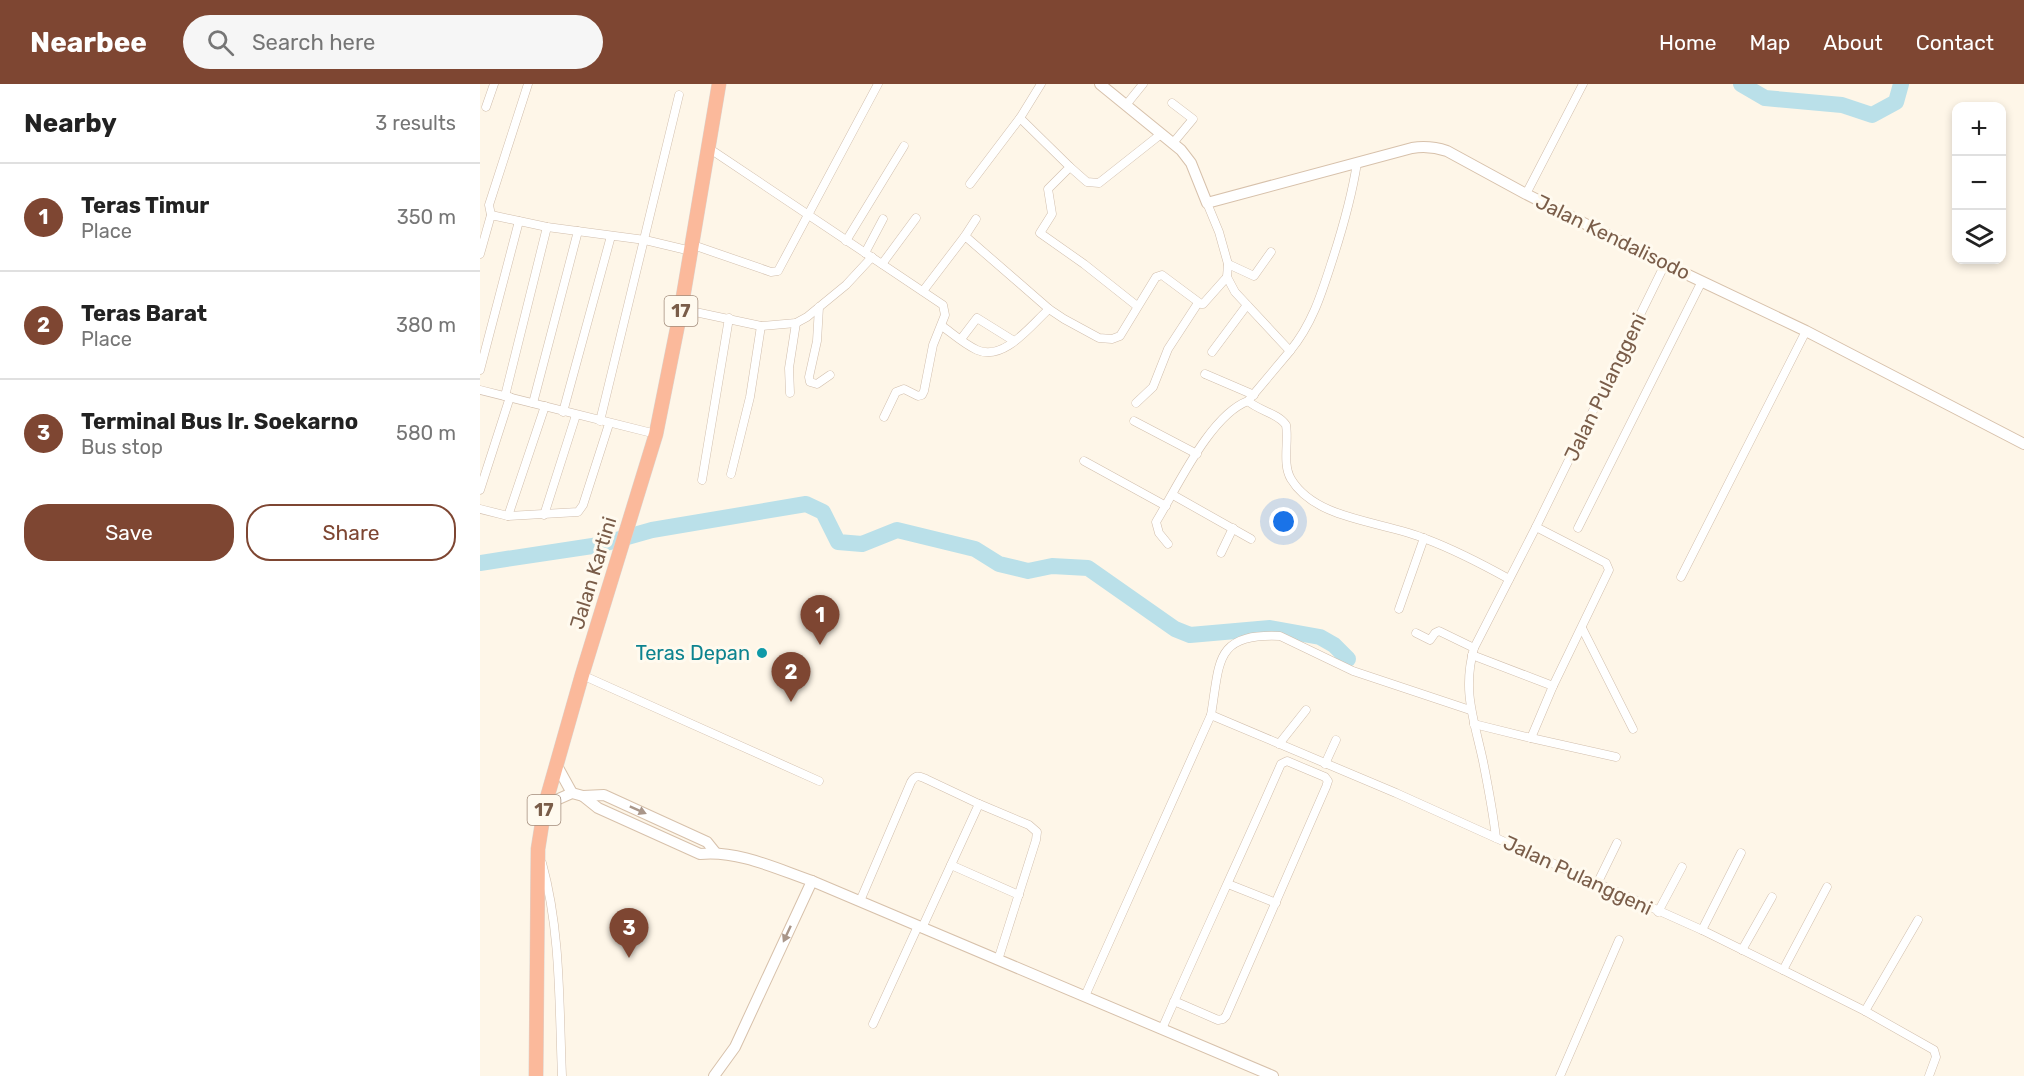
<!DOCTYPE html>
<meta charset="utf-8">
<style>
body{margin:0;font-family:Rubik,sans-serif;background:#f6f6f6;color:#222}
.controls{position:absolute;right:18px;top:18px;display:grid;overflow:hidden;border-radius:12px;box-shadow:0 3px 9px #0003}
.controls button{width:54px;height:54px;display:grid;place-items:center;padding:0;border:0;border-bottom:2px solid #e0e0e0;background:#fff;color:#222;font:30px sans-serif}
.you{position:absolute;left:804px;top:438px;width:21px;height:21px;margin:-15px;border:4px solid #fff;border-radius:50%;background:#1a73e8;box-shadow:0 0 0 9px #1a73e833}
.badge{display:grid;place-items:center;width:39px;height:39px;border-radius:50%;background:#7e4632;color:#fff;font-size:20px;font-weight:700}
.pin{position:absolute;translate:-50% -50px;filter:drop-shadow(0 2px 3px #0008)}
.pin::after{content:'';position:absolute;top:32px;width:21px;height:18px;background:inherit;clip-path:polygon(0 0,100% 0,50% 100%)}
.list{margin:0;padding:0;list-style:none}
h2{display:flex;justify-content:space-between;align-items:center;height:78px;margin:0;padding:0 24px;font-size:26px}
h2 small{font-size:20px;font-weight:400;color:#767676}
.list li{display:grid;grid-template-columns:39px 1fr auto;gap:18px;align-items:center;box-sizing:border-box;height:108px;padding:0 24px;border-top:2px solid #e0e0e0}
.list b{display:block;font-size:22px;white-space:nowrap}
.list p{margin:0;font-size:20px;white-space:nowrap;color:#767676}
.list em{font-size:20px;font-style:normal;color:#767676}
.actions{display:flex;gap:12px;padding:18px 24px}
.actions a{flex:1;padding:14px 0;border:2px solid #7e4632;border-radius:24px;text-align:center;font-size:21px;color:#7e4632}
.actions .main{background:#7e4632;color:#fff}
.icon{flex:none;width:33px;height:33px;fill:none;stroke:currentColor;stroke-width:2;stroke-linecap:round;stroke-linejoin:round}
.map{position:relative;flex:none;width:1544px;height:992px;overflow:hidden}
header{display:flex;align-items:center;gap:36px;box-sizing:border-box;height:84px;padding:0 30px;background:#7e4632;color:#fff}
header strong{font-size:28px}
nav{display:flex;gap:33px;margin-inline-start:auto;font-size:21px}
.search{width:420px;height:54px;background:#f6f6f6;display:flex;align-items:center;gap:15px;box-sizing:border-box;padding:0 21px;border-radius:33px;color:#767676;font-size:22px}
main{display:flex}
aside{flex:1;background:#fff}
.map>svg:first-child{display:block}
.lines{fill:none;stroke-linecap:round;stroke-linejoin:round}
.river{stroke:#bae0e9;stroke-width:16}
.street-casing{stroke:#d1beac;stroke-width:9}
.secondary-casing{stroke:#d7c1ab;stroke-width:12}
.highway-casing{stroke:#dcd5d0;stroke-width:15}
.street{stroke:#fff;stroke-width:8}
.secondary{stroke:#fff;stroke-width:10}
.highway{stroke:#fbb99b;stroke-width:14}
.oneway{fill:#a99689}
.culture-dot{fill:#0f9aa8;stroke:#fffaef;stroke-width:2}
.labels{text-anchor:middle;stroke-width:6;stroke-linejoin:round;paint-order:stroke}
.shield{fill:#fffaef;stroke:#a28c7b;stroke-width:1.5}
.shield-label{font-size:18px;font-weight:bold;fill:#7a5d49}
.street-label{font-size:20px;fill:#7a5d49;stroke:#fffaef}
.culture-label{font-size:20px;fill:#0d838f;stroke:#fffaef;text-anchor:end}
</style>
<header>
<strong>Nearbee</strong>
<div class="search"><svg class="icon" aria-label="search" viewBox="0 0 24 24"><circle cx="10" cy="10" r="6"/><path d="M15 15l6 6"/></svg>Search here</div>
<nav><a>Home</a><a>Map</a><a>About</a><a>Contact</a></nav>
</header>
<main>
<aside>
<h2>Nearby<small>3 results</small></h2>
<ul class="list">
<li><span class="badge">1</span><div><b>Teras Timur</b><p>Place</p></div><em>350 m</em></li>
<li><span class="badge">2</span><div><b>Teras Barat</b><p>Place</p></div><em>380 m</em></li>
<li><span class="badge">3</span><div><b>Terminal Bus Ir. Soekarno</b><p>Bus stop</p></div><em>580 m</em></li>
</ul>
<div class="actions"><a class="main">Save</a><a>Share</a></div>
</aside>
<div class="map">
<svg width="1544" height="992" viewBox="0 0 1544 992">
<rect width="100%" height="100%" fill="#fef6e8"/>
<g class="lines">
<g class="river">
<polyline points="1261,0 1285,14 1362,21 1392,31 1416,18 1421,0"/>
<polyline points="0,479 119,461 172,446 326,420 343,428 358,458 382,460 417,446 495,465 519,480 548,487 572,482 608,484 695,545 710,551 790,544 840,553 854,561 868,575"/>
</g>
<g class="street-casing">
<g id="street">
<polyline points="692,19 713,35 693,59"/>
<polyline points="646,21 663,0"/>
<polyline points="6,23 14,0"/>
<polyline points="540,34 590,83 568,105 572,130 560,149 604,180 657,222"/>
<polyline points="230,65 463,221 465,231 453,261 444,307 442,311 438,312 424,305 416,308 404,333"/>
<polyline points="590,83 607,98 619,99 681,50"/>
<polyline points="490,100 540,34 561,0"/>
<polyline points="1046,110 1103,0"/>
<path d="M 727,119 L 739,148 L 748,180 L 747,193 L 755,208 L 810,267 L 768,317 C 779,327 798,329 806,341 C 809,357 802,380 811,395 C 836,437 905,437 946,455 C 975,466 1002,480 1029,495"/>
<polyline points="11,131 9,121 48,0"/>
<polyline points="485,152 496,135"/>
<polyline points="366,157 424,62"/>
<polyline points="213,161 291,188 298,187 398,0"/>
<polyline points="385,169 403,135"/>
<polyline points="0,170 11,131 67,143 165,156 211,167"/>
<polyline points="402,180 436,134"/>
<polyline points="748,180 774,192 791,168"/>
<path d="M 1185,180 L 1056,443 L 994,564 C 982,607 994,635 1003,677 C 1008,702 1013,728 1016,754 L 1222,846 L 1303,886 L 1385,927 L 1454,966 L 1456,973 L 1449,992"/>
<polyline points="443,207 485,152 569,225 584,235 619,254 632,255 640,252 676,193 682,191 721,220 723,220 747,193"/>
<polyline points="339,223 337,257 329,293 330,298 337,300 350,291"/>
<polyline points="201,225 281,242 316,239 327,233 366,201 392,173"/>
<path d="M 462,242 C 473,250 484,260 497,266 C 524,278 551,241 569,225"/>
<polyline points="481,255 497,234 534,257"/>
<path d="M 810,267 C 833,239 842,208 853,174 C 863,143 872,111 877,79"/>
<polyline points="732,268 767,221"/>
<polyline points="0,286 39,137"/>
<polyline points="725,290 774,311"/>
<polyline points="0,306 176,350"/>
<polyline points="310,309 309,284 316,239"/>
<polyline points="25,312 67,143"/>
<polyline points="53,319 98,147"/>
<polyline points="656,319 673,303 688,265 718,219"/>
<polyline points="83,328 131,152"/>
<polyline points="120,337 199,11"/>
<polyline points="654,337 717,370"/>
<polyline points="604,377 686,422"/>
<polyline points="251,390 270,313 281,242"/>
<polyline points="222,396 249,234"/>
<polyline points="0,406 30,313"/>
<polyline points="693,411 771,455"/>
<polyline points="0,425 28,432 98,428 103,421 129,340"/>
<polyline points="64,431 96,331"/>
<polyline points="28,432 65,322"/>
<polyline points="1098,444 1222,197"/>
<path d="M 688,460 L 679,449 L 676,438 C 697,404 730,331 768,317"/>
<polyline points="741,469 753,444"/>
<polyline points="1201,493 1326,247"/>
<polyline points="919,525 944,454"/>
<polyline points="1102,544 1153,645"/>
<polyline points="936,549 950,556 955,549 959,547 994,564"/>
<polyline points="992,571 1073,602"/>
<polyline points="102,591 339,697"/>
<path d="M 731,631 C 740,578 734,549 800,552 L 873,587 L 990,626"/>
<polyline points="994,640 1051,654 1073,602 1129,486 1126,479 1056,443"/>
<polyline points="1051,654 1136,673"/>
<polyline points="799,660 826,626"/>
<polyline points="845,680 856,656"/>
<path d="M 62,779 C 81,847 79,922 82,992"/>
<polyline points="471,781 539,811"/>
<polyline points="748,800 796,819"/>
<polyline points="1117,800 1137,759"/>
<path d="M 380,817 L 431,698 C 436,690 439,692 446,695 L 499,720"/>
<polyline points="1178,828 1202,783"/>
<polyline points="442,844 499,720 549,741 557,748 556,756 518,876"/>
<polyline points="1222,846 1261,769"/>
<polyline points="1262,866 1292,813"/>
<polyline points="1303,886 1347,803"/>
<polyline points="605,912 731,631 916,709 1016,754"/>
<polyline points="1385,927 1438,836"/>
<polyline points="393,940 438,842"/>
<path d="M 682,945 C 721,856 762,769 801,680 L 807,677 L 845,693 L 848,697 L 846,703 L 746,932 L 743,935 L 738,936 L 694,917"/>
<polyline points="1080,992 1139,856"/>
</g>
</g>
<g class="secondary-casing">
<g id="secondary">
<path d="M 620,0 L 701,66 L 711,79 L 727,119 L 932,64 C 945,62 955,63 967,67 L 1046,110 L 1185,180 L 1326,247 L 1544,360"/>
<polyline points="76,680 92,709"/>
<path d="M 103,712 L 118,724 L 220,770 C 258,766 297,785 332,797 L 793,992"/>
<polyline points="65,721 92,709 103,712 124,711 227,758 235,768"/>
<polyline points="234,992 255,963 332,797"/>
</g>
</g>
<g class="highway-casing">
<polyline id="highway" points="56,992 58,765 65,721 102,591 176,350 201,225 239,0"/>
</g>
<use href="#street" class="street"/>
<use href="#secondary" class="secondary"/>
<use href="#highway" class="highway"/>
</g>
<defs><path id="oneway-solid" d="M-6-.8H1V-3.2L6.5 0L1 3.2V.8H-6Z" transform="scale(1.5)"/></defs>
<g class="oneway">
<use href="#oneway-solid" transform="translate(158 726) rotate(24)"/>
<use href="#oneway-solid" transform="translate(307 850) rotate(115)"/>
</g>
<circle class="culture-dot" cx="282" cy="569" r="6"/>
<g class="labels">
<g class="shield">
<rect x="184.5" y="212" width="33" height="30" rx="4.5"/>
<rect x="47.5" y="711" width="33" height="30" rx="4.5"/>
</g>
<g class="shield-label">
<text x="201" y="233">17</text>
<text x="64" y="732">17</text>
</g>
<g class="street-label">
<text transform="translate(1133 153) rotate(26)" y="7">Jalan Kendalisodo</text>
<text transform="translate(1125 303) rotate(-64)" y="7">Jalan Pulanggeni</text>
<text transform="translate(113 489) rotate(-73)" y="7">Jalan Kartini</text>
<text transform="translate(1098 791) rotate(25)" y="7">Jalan Pulanggeni</text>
</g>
<g class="culture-label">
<text x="270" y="576">Teras Depan</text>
</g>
</g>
</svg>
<div class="controls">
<button>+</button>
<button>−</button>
<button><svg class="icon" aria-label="layers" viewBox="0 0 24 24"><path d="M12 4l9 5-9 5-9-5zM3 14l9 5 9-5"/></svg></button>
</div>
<div class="you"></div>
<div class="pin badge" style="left:340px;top:561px">1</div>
<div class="pin badge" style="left:311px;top:618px">2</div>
<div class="pin badge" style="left:149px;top:874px">3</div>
</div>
</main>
